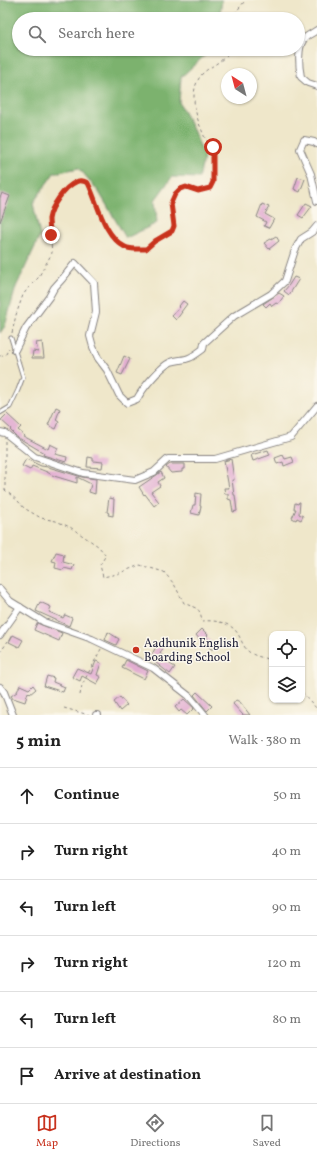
<!DOCTYPE html>
<meta charset="utf-8">
<style>
body{margin:0;font-family:Vollkorn,serif;background:#f6f6f6;color:#222}
.controls{position:absolute;right:12px;bottom:12px;display:grid;overflow:hidden;border-radius:8px;box-shadow:0 1px 3px #0004}
.controls button{width:36px;height:36px;display:grid;place-items:center;padding:0;border:0;border-bottom:1px solid #e0e0e0;background:#fff;color:#222;font:20px sans-serif}
.compass{position:absolute;left:221px;top:68px;width:36px;height:36px;border-radius:50%;background:#fff;box-shadow:0 1px 3px #0004;rotate:324deg}
.stop{position:absolute;width:12px;height:12px;margin:-9px;border:3px solid #c8321e;border-radius:50%;background:#fff}
.stop.end{background:#c8321e;border-color:#fff;box-shadow:0 1px 4px #0008}
.list{margin:0;padding:0;list-style:none}
h2{display:flex;justify-content:space-between;align-items:center;height:52px;margin:0;padding:0 16px;font-size:17px}
h2 small{font-size:13px;font-weight:400;color:#767676}
.list li{display:grid;grid-template-columns:26px 1fr auto;gap:12px;align-items:center;box-sizing:border-box;height:56px;padding:0 16px;border-top:1px solid #e0e0e0}
.list b{display:block;font-size:15px;white-space:nowrap}
.list em{font-size:13px;font-style:normal;color:#767676}
.icon{flex:none;width:22px;height:22px;fill:none;stroke:currentColor;stroke-width:2;stroke-linecap:round;stroke-linejoin:round}
.map{position:relative;flex:none;width:317px;height:715px;overflow:hidden}
.search{position:absolute;background:#fff;box-shadow:0 1px 3px #0004;left:12px;right:12px;top:12px;height:44px;display:flex;align-items:center;gap:10px;box-sizing:border-box;padding:0 14px;border-radius:22px;color:#767676;font-size:15px}
.sheet{height:388px;background:#fff}
nav{display:flex;justify-content:space-around;align-items:center;box-sizing:border-box;height:56px;border-top:1px solid #e0e0e0;background:#fff;font-size:11px;color:#767676}
nav a{display:grid;justify-items:center;gap:2px}
nav .on{color:#c8321e}
.map>svg:first-child{display:block}
.forest{fill:#7bb26e;stroke:#4e6a54}
.building{fill:#e2add1}
.lines{fill:none;stroke-linecap:round;stroke-linejoin:round}
.lane-casing{stroke:#888482;stroke-width:5}
.street-casing{stroke:#888482;stroke-width:8}
.path{stroke:#888482;stroke-width:1;stroke-dasharray:3 3;stroke-linecap:butt}
.lane{stroke:#fff;stroke-width:3}
.street{stroke:#fff;stroke-width:6}
.route{stroke:#c8321e;stroke-width:5}
.poi-dot{fill:#c8321e;stroke:#fbf7ec;stroke-width:1.5}
.labels{text-anchor:middle;stroke-width:3;stroke-linejoin:round;paint-order:stroke}
.poi-label{font-size:12px;fill:#22223b;stroke:#fbf7ec;text-anchor:start}
</style>
<div class="map">
<svg width="317" height="715" viewBox="0 0 317 715">
<rect width="100%" height="100%" fill="#fbf7ec"/>
<filter id="ink" filterUnits="userSpaceOnUse"><feTurbulence type="fractalNoise" baseFrequency=".025" numOctaves="2"/><feDisplacementMap in="SourceGraphic" scale="8" xChannelSelector="R" yChannelSelector="G"/><feConvolveMatrix kernelMatrix="1 2 1 2 8 2 1 2 1" color-interpolation-filters="sRGB"/></filter>
<filter id="wash" filterUnits="userSpaceOnUse"><feTurbulence type="fractalNoise" baseFrequency=".012" numOctaves="4" result="noise"/><feDisplacementMap in="SourceGraphic" scale="16" xChannelSelector="R" yChannelSelector="G"/><feGaussianBlur stdDeviation="0.9" result="paint"/><feColorMatrix in="noise" values="0 0 0 0 0 0 0 0 0 0 0 0 0 0 0 0 0 1.4 0 .05"/><feComposite in="paint" operator="in"/></filter>
<g filter="url(#wash)">
<rect width="100%" height="100%" fill="#efe7ca"/>
<polygon class="forest" points="0,0 222,0 219,19 19,19 19,49 212,49 181,77 179,102 196,136 204,157 199,178 172,177 155,200 157,223 126,238 99,192 79,168 54,173 33,203 40,236 16,287 5,326 0,333"/>
<g id="blocks">
<g class="building">
<polygon points="298,177 305,179 300,192 294,189"/>
<polygon points="2,193 10,196 0,222 0,198"/>
<polygon points="306,203 312,206 303,218 298,215"/>
<polygon points="262,204 269,207 265,214 274,219 269,228 264,226 266,222 257,217"/>
<polygon points="276,236 279,241 269,249 264,243"/>
<polygon points="294,277 299,279 289,295 284,291 289,285"/>
<polygon points="279,293 284,296 278,304 276,303 272,306 270,303 266,307 263,304"/>
<polygon points="183,301 187,304 181,312 182,312 176,320 172,316 180,307 179,306"/>
<polygon points="42,342 44,358 32,358 33,351 38,352 36,343"/>
<polygon points="124,356 130,359 122,375 117,373"/>
<polygon points="56,407 60,409 56,420 59,422 56,429 48,425"/>
<polygon points="7,414 21,427 18,430 24,435 23,436 48,449 50,444 58,448 55,454 67,457 66,462 43,455 44,453 17,437 10,430 11,429 1,420"/>
<polygon points="268,450 270,455 253,461 251,455"/>
<polygon points="283,455 285,459 292,457 294,462 284,466 283,462 277,464 275,458"/>
<polygon points="88,457 93,458 93,461 103,462 102,468 87,467"/>
<polygon points="26,459 41,466 48,467 82,477 96,479 95,494 89,492 91,484 77,477 77,483 54,476 47,472 32,466 30,470 22,466"/>
<polygon points="231,459 234,480 232,480 234,495 235,495 237,511 233,512 231,500 228,499 228,494 225,494 224,488 229,488 224,461"/>
<polygon points="170,464 185,464 185,469 182,469 182,472 171,473 166,467"/>
<polygon points="161,472 164,478 158,482 160,486 151,492 159,502 154,506 145,494 144,495 139,487"/>
<polygon points="196,493 201,494 200,506 201,506 199,515 191,513 193,505 195,505"/>
<polygon points="109,498 114,499 113,516 108,515 109,513 107,512"/>
<polygon points="299,502 300,502 299,514 303,516 301,520 297,518 296,520 292,518 296,509 294,509 295,503 298,504"/>
<polygon points="56,552 64,554 63,562 74,565 72,570 64,568 63,570 55,568 56,562 52,561"/>
<polygon points="40,602 51,607 49,612 63,618 65,615 72,618 69,626 36,611"/>
<polygon points="37,623 62,633 59,641 34,630"/>
<polygon points="202,629 208,635 206,637 215,646 213,649 211,649 202,640 201,641 196,635"/>
<polygon points="108,632 119,639 116,645 105,640"/>
<polygon points="13,635 23,640 19,647 9,642"/>
<polygon points="158,643 164,646 160,654 166,658 165,661 175,667 170,674 150,658"/>
<polygon points="126,660 148,671 144,679 122,668"/>
<polygon points="96,661 101,663 97,675 101,677 97,684 82,676 80,681 72,677 77,668 91,674"/>
<polygon points="47,676 54,678 53,682 65,687 63,692 44,686"/>
<polygon points="20,685 29,689 33,685 36,689 30,694 28,692 25,702 16,699 14,700 11,696 17,692"/>
<polygon points="197,692 212,706 207,711 194,695"/>
<polygon points="120,697 127,705 120,711 114,702"/>
<polygon points="184,699 194,708 187,715 181,710 179,712 175,707"/>
<polygon points="236,700 240,702 250,715 243,715 233,704"/>
</g>
</g>
</g>
<g filter="url(#ink)">
<use href="#blocks" fill-opacity="0" stroke="#888482" stroke-width="1"/>
<g class="lines">
<g class="lane-casing">
<polyline id="lane" points="0,413 10,407 18,390 23,377 11,338"/>
</g>
<g class="street-casing">
<g id="street">
<path d="M 317,30 C 313,33 306,36 304,39 C 297,48 299,67 301,77 L 308,83 L 317,86"/>
<polyline points="317,144 314,142 304,140 300,149 311,174 317,201"/>
<path d="M 15,350 L 26,328 L 49,297 L 54,288 L 63,278 L 75,263 L 94,283 L 96,312 L 90,336 L 93,347 L 98,358 L 107,370 L 119,395 L 127,403 L 137,399 C 143,388 160,367 171,362 C 177,360 184,360 189,358 C 194,356 199,352 203,349 L 204,343 L 234,316 L 271,294 L 285,281 L 295,250 L 301,239 L 312,232 L 317,226"/>
<polyline points="0,432 5,433 35,457 83,473 135,480 154,472 168,459 215,459 291,437 317,406"/>
<polyline points="0,589 10,601 44,622 92,639 153,668 189,696 205,715"/>
<polyline points="0,635 20,607"/>
<polyline points="0,687 4,692 13,715"/>
<polyline points="96,715 98,715"/>
</g>
</g>
<g class="path">
<polyline points="232,19 232,17 244,2 245,0"/>
<path d="M 12,333 L 16,315 L 23,295 L 29,287 L 38,278 L 52,253 L 49,220 L 51,213 L 60,197 L 76,181 L 88,183 C 98,203 102,235 125,247 C 130,250 140,249 146,249 L 155,241 L 172,231 L 174,226 L 171,203 L 175,194 L 180,189 L 186,187 L 198,191 L 210,188 L 213,182 L 213,147 C 211,144 207,141 205,138 C 203,134 202,130 200,126 C 194,109 189,88 203,73 C 212,65 226,60 231,49"/>
<polyline points="0,356 6,354 9,348"/>
<path d="M 5,441 L 5,490 L 18,501 L 24,508 L 41,518 L 56,521 L 70,527 L 98,546 L 106,555 L 100,565 L 103,577 L 117,574 L 140,565 L 164,572 L 174,584 L 184,603 C 196,609 200,606 202,621 C 215,620 231,622 238,634 C 241,639 243,646 247,650 C 253,657 265,657 272,661"/>
<polyline points="0,653 8,641"/>
<polyline points="302,692 317,709"/>
<polyline points="80,695 82,685 101,649"/>
<polyline points="64,708 89,715"/>
</g>
<use href="#lane" class="lane"/>
<use href="#street" class="street"/>
</g>
</g>
<g class="lines" filter="url(#ink)">
<path class="route" d="M 51,235 C 50,230 49,224 49,219 C 51,207 64,187 76,182 C 79,180 84,181 88,183 C 98,203 103,235 125,247 C 130,250 140,249 146,249 L 155,241 L 172,231 L 174,226 L 171,203 L 175,194 L 180,189 L 186,187 L 198,191 L 210,188 L 213,182 L 213,147"/>
</g>
<circle class="poi-dot" cx="136" cy="650" r="4"/>
<g class="labels">
<g class="poi-label">
<text x="144" y="647">Aadhunik English<tspan x="144" dy="14">Boarding School</tspan></text>
</g>
</g>
</svg>
<div class="controls">
<button><svg class="icon" aria-label="locate" viewBox="0 0 24 24"><circle cx="12" cy="12" r="6"/><path d="M12 2v4M12 18v4M2 12h4M18 12h4"/></svg></button>
<button><svg class="icon" aria-label="layers" viewBox="0 0 24 24"><path d="M12 4l9 5-9 5-9-5zM3 14l9 5 9-5"/></svg></button>
</div>
<svg class="compass" viewBox="-18 -18 36 36"><path d="M0-13l5 13h-10z" fill="#e53935"/><path d="M0 13l5-13h-10z" fill="#767676"/></svg>
<div class="stop" style="left:213px;top:147px"></div>
<div class="stop end" style="left:51px;top:235px"></div>
<div class="search"><svg class="icon" aria-label="search" viewBox="0 0 24 24"><circle cx="10" cy="10" r="6"/><path d="M15 15l6 6"/></svg>Search here</div>
</div>
<section class="sheet">
<h2>5 min<small>Walk · 380 m</small></h2>
<ul class="list">
<li><svg class="icon" aria-label="ahead" viewBox="0 0 24 24"><path d="M12 20V5M6 11l6-6 6 6"/></svg><div><b>Continue</b></div><em>50 m</em></li>
<li><svg class="icon" aria-label="right" viewBox="0 0 24 24"><path d="M7 20v-9h11M14 6l5 5-5 5"/></svg><div><b>Turn right</b></div><em>40 m</em></li>
<li><svg class="icon" aria-label="left" viewBox="0 0 24 24"><path d="M17 20v-9H6M10 6l-5 5 5 5"/></svg><div><b>Turn left</b></div><em>90 m</em></li>
<li><svg class="icon" aria-label="right" viewBox="0 0 24 24"><path d="M7 20v-9h11M14 6l5 5-5 5"/></svg><div><b>Turn right</b></div><em>120 m</em></li>
<li><svg class="icon" aria-label="left" viewBox="0 0 24 24"><path d="M17 20v-9H6M10 6l-5 5 5 5"/></svg><div><b>Turn left</b></div><em>80 m</em></li>
<li><svg class="icon" aria-label="arrive" viewBox="0 0 24 24"><path d="M6 21V4h12l-3 4 3 4H6"/></svg><div><b>Arrive at destination</b></div></li>
</ul>
</section>
<nav>
<a class="on"><svg class="icon" aria-label="map" viewBox="0 0 24 24"><path d="M3 6l6-2 6 2 6-2v14l-6 2-6-2-6 2zM9 4v14M15 6v14"/></svg>Map</a>
<a><svg class="icon" aria-label="directions" viewBox="0 0 24 24"><path d="M12 3l9 9-9 9-9-9zM9 14v-3h6M13 9l2 2-2 2"/></svg>Directions</a>
<a><svg class="icon" aria-label="saved" viewBox="0 0 24 24"><path d="M7 4h10v16l-5-4-5 4z"/></svg>Saved</a>
</nav>
